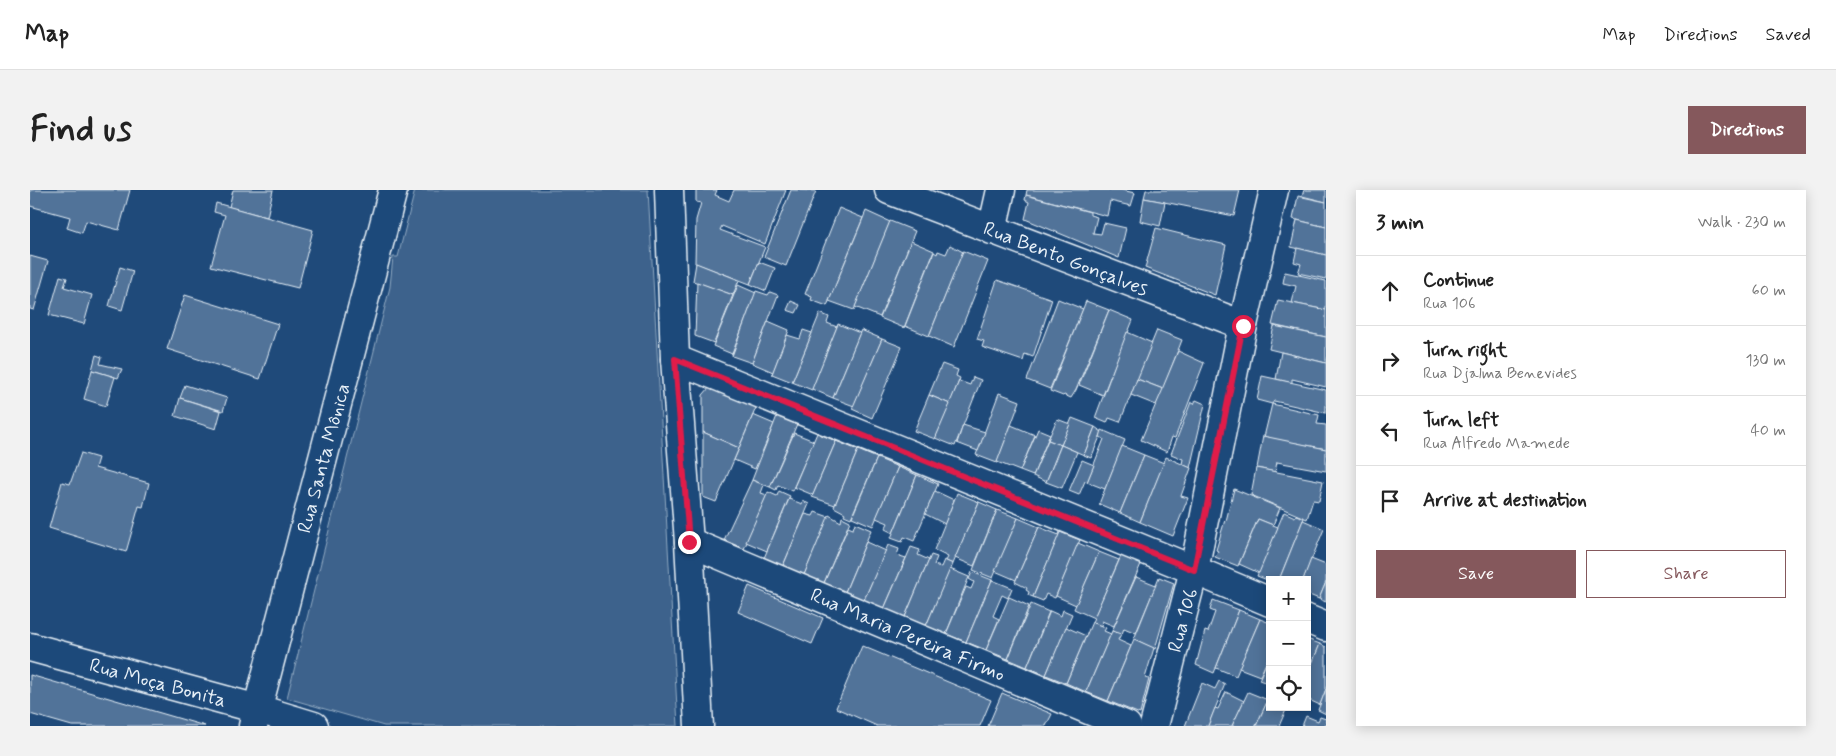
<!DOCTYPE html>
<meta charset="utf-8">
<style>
body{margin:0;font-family:Mynerve,sans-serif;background:#f2f2f2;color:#222}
.controls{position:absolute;right:15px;bottom:15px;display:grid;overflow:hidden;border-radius:0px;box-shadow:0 2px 12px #0003}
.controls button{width:45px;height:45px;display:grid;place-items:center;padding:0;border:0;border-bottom:1px solid #e0e0e0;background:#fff;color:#222;font:25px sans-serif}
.stop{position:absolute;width:15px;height:15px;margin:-11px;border:4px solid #e11d48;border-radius:50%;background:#fff}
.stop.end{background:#e11d48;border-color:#fff;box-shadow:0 1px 5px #0008}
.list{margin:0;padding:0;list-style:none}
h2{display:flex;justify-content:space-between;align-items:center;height:65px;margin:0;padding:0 20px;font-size:21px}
h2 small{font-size:16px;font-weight:400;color:#767676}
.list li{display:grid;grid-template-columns:32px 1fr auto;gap:15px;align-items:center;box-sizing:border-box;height:70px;padding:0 20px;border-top:1px solid #e0e0e0}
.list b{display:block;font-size:19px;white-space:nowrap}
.list p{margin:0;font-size:16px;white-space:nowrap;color:#767676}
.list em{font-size:16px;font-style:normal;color:#767676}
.actions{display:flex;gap:10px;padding:15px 20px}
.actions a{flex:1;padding:11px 0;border:1px solid #85585c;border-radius:0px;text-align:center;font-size:18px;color:#85585c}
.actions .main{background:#85585c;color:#fff}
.icon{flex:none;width:28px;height:28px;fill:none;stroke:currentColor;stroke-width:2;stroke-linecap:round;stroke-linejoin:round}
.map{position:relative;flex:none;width:1296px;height:536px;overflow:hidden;border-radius:0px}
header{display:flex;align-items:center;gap:30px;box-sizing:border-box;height:70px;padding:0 25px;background:#fff;border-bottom:1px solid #e0e0e0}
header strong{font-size:24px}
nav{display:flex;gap:28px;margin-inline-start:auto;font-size:18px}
.intro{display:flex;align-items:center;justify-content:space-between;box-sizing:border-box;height:120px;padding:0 30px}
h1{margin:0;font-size:35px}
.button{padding:12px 22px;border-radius:0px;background:#85585c;color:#fff;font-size:18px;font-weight:700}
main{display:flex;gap:30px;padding:0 30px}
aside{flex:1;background:#fff;border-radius:0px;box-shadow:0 2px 12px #0003}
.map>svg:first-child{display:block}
.park{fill:#3c628c;stroke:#92aac2}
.building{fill:#517399;stroke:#e8f1f8}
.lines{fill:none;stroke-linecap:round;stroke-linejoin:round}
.minor-casing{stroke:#e8f1f8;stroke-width:31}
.minor{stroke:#1f4a7a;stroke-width:28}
.route{stroke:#e11d48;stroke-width:6}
.labels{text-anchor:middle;stroke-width:5;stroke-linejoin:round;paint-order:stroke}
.street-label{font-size:20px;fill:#e8f1f8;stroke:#1f4a7a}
</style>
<header>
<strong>Map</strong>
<nav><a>Map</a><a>Directions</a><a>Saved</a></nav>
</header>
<div class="intro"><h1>Find us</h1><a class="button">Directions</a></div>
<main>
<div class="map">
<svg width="1296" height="536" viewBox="0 0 1296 536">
<rect width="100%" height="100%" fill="#1f4a7a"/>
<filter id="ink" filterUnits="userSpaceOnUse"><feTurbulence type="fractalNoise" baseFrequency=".02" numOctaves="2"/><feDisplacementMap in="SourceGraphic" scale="10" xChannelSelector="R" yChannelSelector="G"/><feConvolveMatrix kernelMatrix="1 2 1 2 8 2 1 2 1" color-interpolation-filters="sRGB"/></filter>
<g filter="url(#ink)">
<polygon class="park" points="385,0 618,0 648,536 354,536 257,508 360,97 363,67 368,67"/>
<g class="building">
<polygon points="0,0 100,0 89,40 56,31 52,43 37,38 40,27 0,16"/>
<polygon points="203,0 243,0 237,27 199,17"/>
<polygon points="666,0 687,0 685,5 699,11 704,0 756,0 735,54 692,36 690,40 735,57 720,94 665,73 666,30 671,13 666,12"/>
<polygon points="761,0 786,1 756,76 734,67"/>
<polygon points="997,0 1091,0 1105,3 1101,16 1080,11 1077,26 996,5"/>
<polygon points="1116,0 1210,0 1204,26 1114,8"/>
<polygon points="1274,0 1296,0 1296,12 1272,6"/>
<polygon points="996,5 1060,22 1060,25 1067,27 1063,43 1071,44 1074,33 1096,38 1089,68 995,29 999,12 995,10"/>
<polygon points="1268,6 1296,12 1296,37 1263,29"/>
<polygon points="1114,8 1135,12 1130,36 1110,31"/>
<polygon points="186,13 283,40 268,98 181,76 195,25 184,22"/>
<polygon points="809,18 833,28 797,116 781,110 782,107 775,104"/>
<polygon points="836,21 860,32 824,120 799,111"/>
<polygon points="1267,30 1296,37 1296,65 1261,57"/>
<polygon points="860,31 885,41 850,127 825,117"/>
<polygon points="1126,38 1196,55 1185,105 1115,78"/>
<polygon points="881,51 904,61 874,138 850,128"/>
<polygon points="920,55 933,62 899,146 875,136 904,62 907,64 908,61 916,64"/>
<polygon points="1267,58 1296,65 1296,89 1268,83 1271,74 1264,72"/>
<polygon points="933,61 958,71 924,157 899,146"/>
<polygon points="0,66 18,71 4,120 0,119"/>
<polygon points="729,72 745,78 736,101 720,94"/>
<polygon points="666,73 709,90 703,105 663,91"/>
<polygon points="90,77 103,81 92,120 79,116"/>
<polygon points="1255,82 1296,91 1296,120 1262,113 1266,96 1253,93"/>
<polygon points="30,86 37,88 34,97 62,105 54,134 19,125"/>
<polygon points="967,90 1022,109 1003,167 995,164 993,171 952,157 954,151 947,149"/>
<polygon points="667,92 703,105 684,153 665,146"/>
<polygon points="708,95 726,103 702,164 683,156"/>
<polygon points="726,101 738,105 740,102 748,105 722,173 702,166"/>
<polygon points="155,105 248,134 230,189 137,159"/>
<polygon points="1028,109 1053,119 1020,199 997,190"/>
<polygon points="1248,110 1296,120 1296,147 1242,135"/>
<polygon points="761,111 770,115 766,123 757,120"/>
<polygon points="1056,111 1079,120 1046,200 1041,208 1034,205 1033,206 1020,201"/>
<polygon points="1079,120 1103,130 1073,205 1049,195"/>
<polygon points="790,123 799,127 797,133 807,137 782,200 762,192"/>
<polygon points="738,131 759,140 743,182 722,173"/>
<polygon points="808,134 830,143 803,208 782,199"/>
<polygon points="1244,136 1296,147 1296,173 1239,159"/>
<polygon points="773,140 782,143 762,192 742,184 757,145 770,149"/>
<polygon points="831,140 852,149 824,216 803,208"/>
<polygon points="1127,140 1152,150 1133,199 1107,189"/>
<polygon points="1097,142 1122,153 1090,232 1079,228 1077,233 1065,228"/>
<polygon points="852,149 872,157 842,228 822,219"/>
<polygon points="1148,161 1174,173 1145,248 1142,247 1137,262 1111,250"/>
<polygon points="1251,162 1296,173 1296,197 1262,189 1262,193 1246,189"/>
<polygon points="66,165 72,167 70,174 92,179 88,188 62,180"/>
<polygon points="912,174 928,180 926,186 930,188 920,214 899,205"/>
<polygon points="62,180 85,187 76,216 54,209"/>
<polygon points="1232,186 1296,200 1296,223 1244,211 1242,214 1227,210"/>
<polygon points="943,187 951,190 925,256 905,248 929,191 940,195"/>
<polygon points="1107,189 1133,199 1126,215 1101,205"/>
<polygon points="155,195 197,208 193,221 150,208"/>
<polygon points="680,197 728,213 709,258 673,242 673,205"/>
<polygon points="969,203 990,211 967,273 946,265"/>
<polygon points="899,205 920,214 905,249 884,241"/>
<polygon points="150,208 191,221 186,239 145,226"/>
<polygon points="1166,210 1175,214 1160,278 1152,274 1153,269 1141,264 1161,212 1164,214"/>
<polygon points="1242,214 1289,225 1287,234 1296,235 1296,259 1234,247"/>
<polygon points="723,225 744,234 725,279 704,270"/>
<polygon points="747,226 767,234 740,297 722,290"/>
<polygon points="1042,228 1065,237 1054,265 1031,255"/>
<polygon points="1027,229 1040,234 1031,255 1018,250"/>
<polygon points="933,235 955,242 948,261 927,253"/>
<polygon points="981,235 1005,245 990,281 967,272"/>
<polygon points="1065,237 1072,242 1061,268 1054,265"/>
<polygon points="1008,239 1020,244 1003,286 990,281"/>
<polygon points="1072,240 1095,250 1075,299 1057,292 1074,249 1070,247"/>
<polygon points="673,242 709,258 686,312 673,307"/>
<polygon points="764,243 784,251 762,301 748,295 746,300 740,297"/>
<polygon points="787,243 806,251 783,305 764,297"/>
<polygon points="1233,246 1296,259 1296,281 1247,272 1245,282 1227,278"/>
<polygon points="1018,250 1031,255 1016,292 1003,286"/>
<polygon points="806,251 828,260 805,315 782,307"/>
<polygon points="1031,255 1047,262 1032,298 1016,292"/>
<polygon points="1092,256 1114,265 1090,323 1069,314"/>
<polygon points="828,260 847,268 821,328 814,325 815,323 804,317"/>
<polygon points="51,263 68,268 65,278 119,293 113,317 109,316 96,362 19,338 32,292 40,294"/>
<polygon points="1114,265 1134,273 1110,332 1090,323"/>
<polygon points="1136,267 1161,278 1151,306 1158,308 1143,346 1110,332"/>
<polygon points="847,268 868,277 843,336 822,327"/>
<polygon points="1052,270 1064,275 1057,292 1055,291 1049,305 1039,301"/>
<polygon points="868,277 887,285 863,343 855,339 858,333 846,328"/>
<polygon points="1226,278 1293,291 1289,311 1283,310 1277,329 1221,305"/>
<polygon points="887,285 908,294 884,351 874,347 872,352 861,348"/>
<polygon points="722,290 734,295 731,303 737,305 714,359 694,350"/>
<polygon points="1204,299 1250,318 1243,335 1228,329 1208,376 1185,367 1188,361 1186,360 1195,330 1196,331"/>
<polygon points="749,301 760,306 737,361 716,352 738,302 747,306"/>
<polygon points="905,301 924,310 915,334 895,324"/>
<polygon points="927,303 949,312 923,374 916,371 918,367 904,360"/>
<polygon points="759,309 772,314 773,311 779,314 753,376 734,368"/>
<polygon points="949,312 967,320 944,376 925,368"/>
<polygon points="967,320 988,328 963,388 943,380"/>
<polygon points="785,322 799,327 774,385 753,376 775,324 783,326"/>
<polygon points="1254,322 1265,327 1266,325 1274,328 1249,390 1240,390 1240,391 1227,386"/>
<polygon points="799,325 811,332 812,327 820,331 794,393 774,385"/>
<polygon points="988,328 1009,337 986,390 965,381"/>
<polygon points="1228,329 1248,337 1229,383 1209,374"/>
<polygon points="1273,330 1294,339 1273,390 1249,390"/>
<polygon points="825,333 841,340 815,402 794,393 818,337 823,339"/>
<polygon points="1009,337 1029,345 1003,407 998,405 999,402 996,400 997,398 985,392"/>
<polygon points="1030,342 1050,350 1025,408 1016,404 1013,411 1003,407"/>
<polygon points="836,352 856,361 834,410 815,402"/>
<polygon points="1048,353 1069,362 1046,415 1026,406"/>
<polygon points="858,355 869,359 867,365 876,368 854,419 834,410"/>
<polygon points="881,357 890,360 888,365 899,370 875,427 854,419"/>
<polygon points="1069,362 1089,370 1064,428 1044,419"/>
<polygon points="901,365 907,367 904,375 911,377 914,370 923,374 896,436 875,427"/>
<polygon points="1091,366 1111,374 1084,436 1072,431 1071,436 1062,432"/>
<polygon points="1281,369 1296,375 1296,392 1289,409 1277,404 1277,390 1273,390"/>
<polygon points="920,379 939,387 916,444 896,436"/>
<polygon points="942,382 962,390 936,452 916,444 936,397 941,399 944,392 939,389"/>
<polygon points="1106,387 1126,395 1106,443 1094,438 1092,444 1082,441"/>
<polygon points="1129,387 1144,393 1125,459 1104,449"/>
<polygon points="962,390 982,398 978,408 972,405 963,426 969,429 956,460 936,452"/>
<polygon points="1296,392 1296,412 1289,409"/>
<polygon points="719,396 793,428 782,454 708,422"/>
<polygon points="979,407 999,416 978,469 956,460"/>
<polygon points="1183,410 1209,420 1184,483 1166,475 1175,441 1178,442 1185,422 1180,420"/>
<polygon points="1001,414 1019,422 997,477 978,469"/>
<polygon points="1033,420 1042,424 1016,485 997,477 1020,421 1031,426"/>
<polygon points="1209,420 1230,429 1206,486 1186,478"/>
<polygon points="1230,429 1240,433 1240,464 1230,486 1209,478"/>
<polygon points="1062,432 1076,438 1074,441 1081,444 1056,502 1036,493"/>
<polygon points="1036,437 1056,446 1036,493 1016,485"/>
<polygon points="1082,441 1091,444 1088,450 1101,456 1078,511 1056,502"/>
<polygon points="1104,449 1124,458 1115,488 1119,489 1110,524 1078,511"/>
<polygon points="1277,449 1290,454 1277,486"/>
<polygon points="1290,454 1296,457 1296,499 1290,515 1279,510 1277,514 1277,486"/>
<polygon points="832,456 961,510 950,536 847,536 806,518"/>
<polygon points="1240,464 1240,494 1229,490"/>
<polygon points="0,485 175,536 42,536 0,524"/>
<polygon points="1189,491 1195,494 1178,536 1155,536 1172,493 1185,499"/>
<polygon points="1296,499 1296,524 1288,520"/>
<polygon points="1196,502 1214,511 1202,536 1178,536 1185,518 1188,519"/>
<polygon points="1218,502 1238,510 1226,536 1202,536"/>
<polygon points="972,503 1022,524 1016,536 958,536"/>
<polygon points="1237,512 1240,513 1240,517 1249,517 1256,520 1249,536 1226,536"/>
<polygon points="1276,526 1288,531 1290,527 1296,529 1295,536 1272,536"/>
</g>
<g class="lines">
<g class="minor-casing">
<g id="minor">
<polyline points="639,0 645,169 659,352 669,536"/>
<polyline points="859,0 1213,135"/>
<polyline points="962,40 971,0"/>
<polyline points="645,169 1164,380 1240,412"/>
<polyline points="659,352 1097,536"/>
<polyline points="1277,429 1296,437"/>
<polyline points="0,457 228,519 284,536"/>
<polyline points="223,536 363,0"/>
<polyline points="1124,536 1164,380 1213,135 1244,0"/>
</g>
</g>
<use href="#minor" class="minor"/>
</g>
</g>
<g class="lines" filter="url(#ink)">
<polyline class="route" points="659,352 645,169 1164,380 1213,136"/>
</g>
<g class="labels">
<g class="street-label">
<text transform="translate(1036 68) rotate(21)" y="7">Rua Bento Gonçalves</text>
<text transform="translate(293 268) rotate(-75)" y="7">Rua Santa Mônica</text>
<text transform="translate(1152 430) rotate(-75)" y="7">Rua 106</text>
<text transform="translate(878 444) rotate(23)" y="7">Rua Maria Pereira Firmo</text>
<text transform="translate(128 492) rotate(15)" y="7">Rua Moça Bonita</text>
</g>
</g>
</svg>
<div class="controls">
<button>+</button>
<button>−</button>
<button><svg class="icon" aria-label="locate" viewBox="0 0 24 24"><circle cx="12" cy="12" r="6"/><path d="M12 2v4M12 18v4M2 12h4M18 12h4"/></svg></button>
</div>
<div class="stop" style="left:1213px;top:136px"></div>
<div class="stop end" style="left:659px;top:352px"></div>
</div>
<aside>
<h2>3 min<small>Walk · 230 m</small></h2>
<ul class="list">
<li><svg class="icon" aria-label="ahead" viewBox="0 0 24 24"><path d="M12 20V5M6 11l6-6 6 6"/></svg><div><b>Continue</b><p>Rua 106</p></div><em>60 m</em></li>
<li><svg class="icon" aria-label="right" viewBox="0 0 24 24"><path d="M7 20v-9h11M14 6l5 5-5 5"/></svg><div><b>Turn right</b><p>Rua Djalma Benevides</p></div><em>130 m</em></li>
<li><svg class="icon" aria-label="left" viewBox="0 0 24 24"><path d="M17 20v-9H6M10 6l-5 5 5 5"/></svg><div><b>Turn left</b><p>Rua Alfredo Mamede</p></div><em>40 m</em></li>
<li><svg class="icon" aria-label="arrive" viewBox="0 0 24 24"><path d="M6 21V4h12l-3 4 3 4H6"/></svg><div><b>Arrive at destination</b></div></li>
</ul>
<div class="actions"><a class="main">Save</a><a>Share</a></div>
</aside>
</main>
